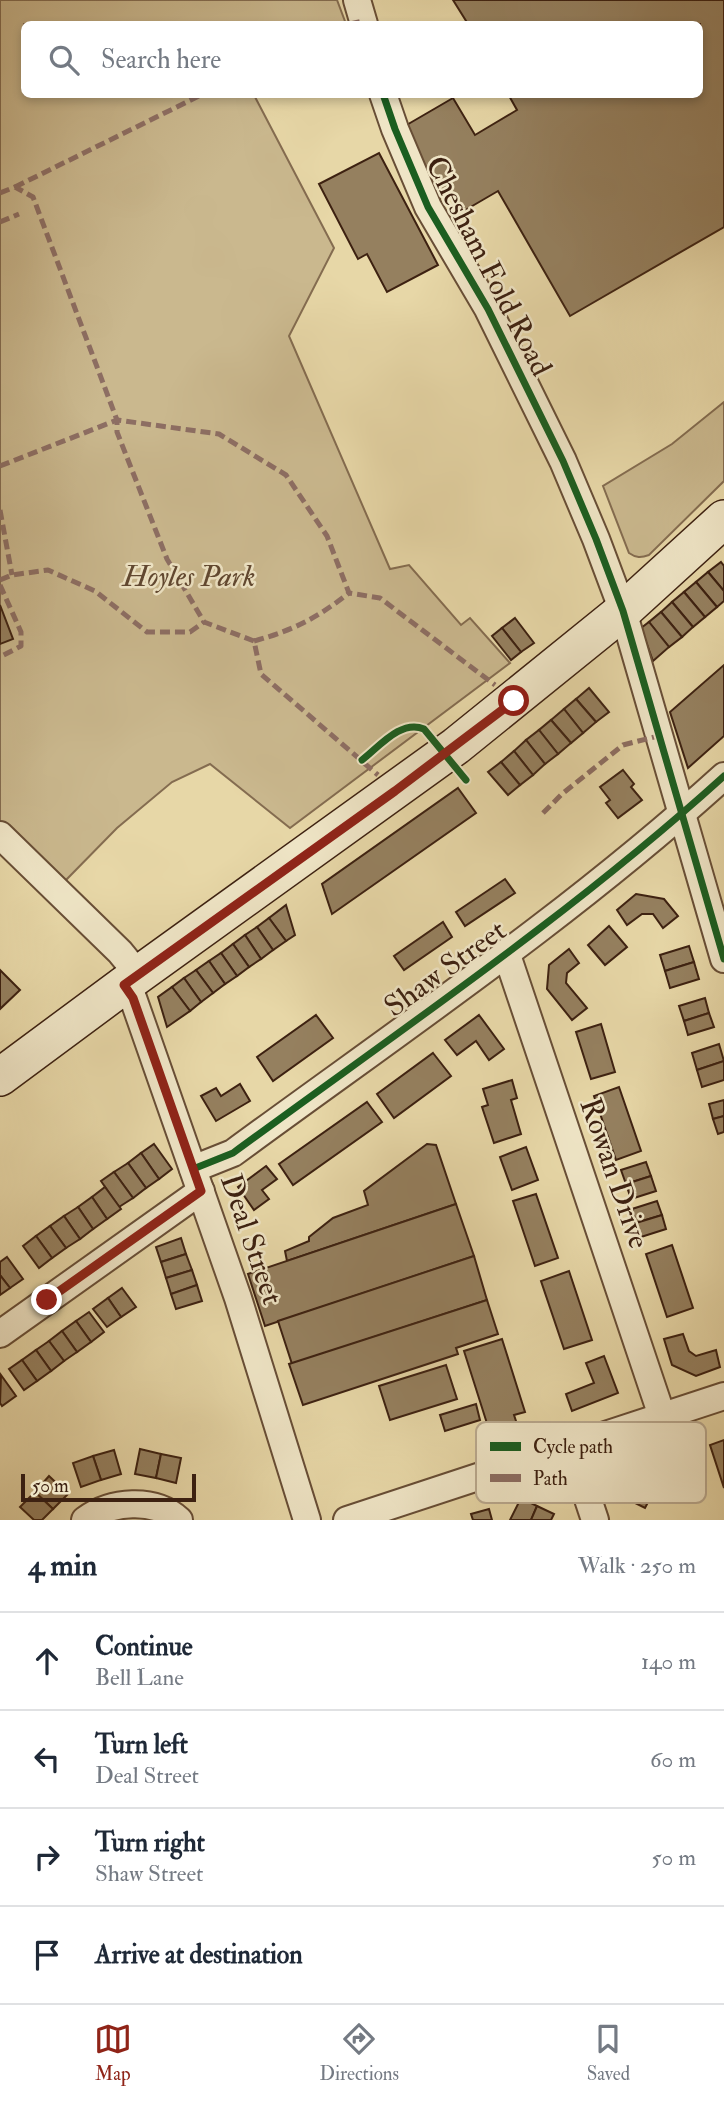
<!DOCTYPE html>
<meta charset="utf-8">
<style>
body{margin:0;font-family:"IM FELL Double Pica",serif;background:#f6f6f7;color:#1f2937}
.scale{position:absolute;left:21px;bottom:18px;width:175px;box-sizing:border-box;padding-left:7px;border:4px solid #3d2111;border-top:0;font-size:19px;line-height:24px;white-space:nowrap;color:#3d2111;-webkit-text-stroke:5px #efe5c6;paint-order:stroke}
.stop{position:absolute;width:21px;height:21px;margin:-16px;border:5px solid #8f2418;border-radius:50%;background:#fff}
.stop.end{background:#8f2418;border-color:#fff;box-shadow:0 2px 7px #0008}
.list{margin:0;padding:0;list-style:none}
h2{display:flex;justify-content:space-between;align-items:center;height:91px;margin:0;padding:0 28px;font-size:30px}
h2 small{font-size:23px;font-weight:400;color:#747a83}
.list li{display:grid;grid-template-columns:46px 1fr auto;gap:21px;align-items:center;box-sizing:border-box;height:98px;padding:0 28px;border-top:2px solid #e0e1e3}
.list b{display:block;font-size:26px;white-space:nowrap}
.list p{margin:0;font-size:23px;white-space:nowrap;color:#747a83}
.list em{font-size:23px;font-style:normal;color:#747a83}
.icon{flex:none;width:38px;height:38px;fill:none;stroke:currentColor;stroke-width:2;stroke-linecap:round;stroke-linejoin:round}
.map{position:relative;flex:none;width:724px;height:1520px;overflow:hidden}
.search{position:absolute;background:#fff;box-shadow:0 4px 10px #0003;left:21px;right:21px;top:21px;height:77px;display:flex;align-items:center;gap:18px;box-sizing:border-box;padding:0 24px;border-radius:10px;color:#747a83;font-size:26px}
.sheet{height:483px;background:#fff}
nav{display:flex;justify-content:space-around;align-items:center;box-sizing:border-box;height:98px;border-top:2px solid #e0e1e3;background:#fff;font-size:19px;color:#747a83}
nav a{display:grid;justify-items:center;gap:4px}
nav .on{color:#8f2418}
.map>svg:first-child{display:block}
.green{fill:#cab88e;stroke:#846c50;stroke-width:2}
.building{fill:#95805f;stroke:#3d2111;stroke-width:2}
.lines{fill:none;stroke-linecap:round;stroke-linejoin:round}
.street-casing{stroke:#684e36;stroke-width:30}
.secondary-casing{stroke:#3d2111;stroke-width:40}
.street{stroke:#efe5c6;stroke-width:26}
.secondary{stroke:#efe5c6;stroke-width:37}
.quiet{stroke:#8d6e63;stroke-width:5;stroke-dasharray:10 5;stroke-linecap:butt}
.cycleway-casing{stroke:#efe5c6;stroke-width:11}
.cycleway{stroke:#1b5e20;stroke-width:7}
.route{stroke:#8f2418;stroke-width:9}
.labels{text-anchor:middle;stroke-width:5;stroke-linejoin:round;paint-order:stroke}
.street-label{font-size:30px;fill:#3d2111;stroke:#efe5c6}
.park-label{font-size:30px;font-style:italic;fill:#604730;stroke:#efe5c6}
.key{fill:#efe5c6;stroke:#baaa90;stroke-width:2}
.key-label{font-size:19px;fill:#3d2111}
</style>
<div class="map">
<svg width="724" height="1520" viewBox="0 0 724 1520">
<rect width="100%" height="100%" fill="#e7d7a7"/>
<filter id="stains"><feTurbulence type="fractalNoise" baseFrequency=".00286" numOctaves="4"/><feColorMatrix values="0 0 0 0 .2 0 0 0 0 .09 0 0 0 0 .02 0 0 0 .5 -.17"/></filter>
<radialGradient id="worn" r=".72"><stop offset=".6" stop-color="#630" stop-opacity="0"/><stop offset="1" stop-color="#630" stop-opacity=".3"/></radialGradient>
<g class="green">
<polygon points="0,0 337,0 346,24 24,24 24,94 254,95 334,248 289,336 390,569 409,565 461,625 470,618 510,663 290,828 210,764 172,782 117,828 64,882 0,824"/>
<path d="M 724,402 L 724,481 L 649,555 C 641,558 636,558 629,553 L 603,486 L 672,444 Z"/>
</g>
<g class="building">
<polygon points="453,0 724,0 724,227 570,316 498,191 462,212 450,191 438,199 398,130 453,98 475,135 517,110 508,94 700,94 700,24 468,24"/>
<polygon points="379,153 438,265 387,292 367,254 358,259 319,184"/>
<polygon points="721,562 724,566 724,591 708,572"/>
<polygon points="708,572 724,591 724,601 717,607 696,582"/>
<polygon points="696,582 717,607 705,617 684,592"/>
<polygon points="684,592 705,617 693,627 672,602"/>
<polygon points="672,602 693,627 682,637 661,612"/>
<polygon points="0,605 13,639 0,644"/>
<polygon points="661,612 682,637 669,647 649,622"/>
<polygon points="515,618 534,643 521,652 502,628"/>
<polygon points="649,622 669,647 653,661 641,628"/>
<polygon points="502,628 521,652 511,660 492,636"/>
<polygon points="724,665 724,736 688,768 670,712"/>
<polygon points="589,688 609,712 596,722 576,699"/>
<polygon points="576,699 596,722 583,733 564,709"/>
<polygon points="564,709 583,733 571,743 551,720"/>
<polygon points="551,720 571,743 558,754 539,730"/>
<polygon points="539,730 558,754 545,764 526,740"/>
<polygon points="526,740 545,764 533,775 514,751"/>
<polygon points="514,751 533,775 520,785 501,762"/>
<polygon points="501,762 520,785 508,795 488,772"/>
<polygon points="623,770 634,784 631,787 642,800 618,818 606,803 610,800 600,787"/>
<polygon points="458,788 476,813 332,914 322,884"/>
<polygon points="505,879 515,893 465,926 456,912"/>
<polygon points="636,894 664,899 678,916 663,928 653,914 642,914 627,925 617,910"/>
<polygon points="286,905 295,935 286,941 269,918"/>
<polygon points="269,918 286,941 273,950 257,927"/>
<polygon points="443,922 452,937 404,970 394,956"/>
<polygon points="609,926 627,947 605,965 588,945"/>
<polygon points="257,927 273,950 261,959 245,935"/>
<polygon points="245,935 261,959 249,967 233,944"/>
<polygon points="233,944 249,967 237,976 221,953"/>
<polygon points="689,946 694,962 665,971 660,955"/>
<polygon points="569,949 579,963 567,973 566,983 587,1008 572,1020 547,989 549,965"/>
<polygon points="221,953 237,976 225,984 209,961"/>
<polygon points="209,961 225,984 213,993 196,970"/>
<polygon points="694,962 699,979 670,988 665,971"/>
<polygon points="0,970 20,990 0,1009"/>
<polygon points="196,970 213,993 201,1002 184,978"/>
<polygon points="184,978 201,1002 190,1011 172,987"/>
<polygon points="172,987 190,1011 167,1027 158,997"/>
<polygon points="705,998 709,1013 684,1021 679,1006"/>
<polygon points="709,1013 714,1027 688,1035 684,1021"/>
<polygon points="316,1015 333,1038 273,1081 257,1057"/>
<polygon points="479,1015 504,1049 489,1060 476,1041 457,1055 445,1040"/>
<polygon points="601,1024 615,1072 591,1079 576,1032"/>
<polygon points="719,1044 724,1061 697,1070 692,1053"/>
<polygon points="433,1053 451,1076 394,1118 377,1094"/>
<polygon points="724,1061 724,1080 702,1087 697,1070"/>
<polygon points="512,1080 517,1098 511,1100 521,1134 494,1143 482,1107 488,1105 483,1089"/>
<polygon points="240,1084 250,1101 216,1121 201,1096 216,1088 221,1096"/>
<polygon points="619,1087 641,1151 616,1160 594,1096"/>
<polygon points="724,1100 724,1116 713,1119 709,1104"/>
<polygon points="367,1102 382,1122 293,1185 279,1164"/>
<polygon points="724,1116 724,1132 718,1134 713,1119"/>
<polygon points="154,1144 172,1169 159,1179 141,1153"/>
<polygon points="427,1144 436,1145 456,1204 287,1261 285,1251 309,1241 309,1237 333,1218 368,1205 364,1191"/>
<polygon points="526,1147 538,1180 512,1190 500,1157"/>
<polygon points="141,1153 159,1179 146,1188 128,1163"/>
<polygon points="646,1162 651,1176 626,1184 621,1170"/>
<polygon points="128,1163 146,1188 133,1198 114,1172"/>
<polygon points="266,1166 277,1179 262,1190 269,1199 254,1210 238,1187"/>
<polygon points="114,1172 133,1198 119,1207 101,1181"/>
<polygon points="651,1176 656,1191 631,1199 626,1184"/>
<polygon points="105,1187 121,1209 107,1219 92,1197"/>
<polygon points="536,1194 558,1258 535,1266 513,1201"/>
<polygon points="92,1197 107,1219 93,1229 78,1207"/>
<polygon points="657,1201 662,1215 636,1223 632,1209"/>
<polygon points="456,1204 474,1256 265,1326 248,1274"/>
<polygon points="78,1207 93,1229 80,1239 64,1216"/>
<polygon points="662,1215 666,1229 641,1237 636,1223"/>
<polygon points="64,1216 80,1239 66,1248 50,1226"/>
<polygon points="50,1226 66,1248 52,1258 36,1236"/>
<polygon points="36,1236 52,1258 39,1268 23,1246"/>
<polygon points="181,1238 186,1254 161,1262 156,1247"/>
<polygon points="672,1245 693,1308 667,1317 646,1254"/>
<polygon points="186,1254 192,1270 166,1278 161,1262"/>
<polygon points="474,1256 487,1300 292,1364 278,1321"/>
<polygon points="7,1257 23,1279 10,1288 0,1275 0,1262"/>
<polygon points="192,1270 197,1285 171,1294 166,1278"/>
<polygon points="569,1271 592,1340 564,1349 541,1281"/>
<polygon points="0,1275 10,1288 0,1295"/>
<polygon points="197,1285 202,1301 176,1309 171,1294"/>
<polygon points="122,1288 136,1307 121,1317 108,1298"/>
<polygon points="108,1298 121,1317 107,1327 93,1309"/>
<polygon points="487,1300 498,1334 456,1348 458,1354 303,1405 289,1364"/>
<polygon points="89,1312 104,1332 91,1342 76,1321"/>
<polygon points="76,1321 91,1342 77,1352 62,1331"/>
<polygon points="62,1331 77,1352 64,1361 49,1341"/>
<polygon points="683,1334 689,1351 696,1356 716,1350 720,1367 696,1376 672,1365 664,1339"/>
<polygon points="502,1339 525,1412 514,1415 518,1427 491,1436 464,1351"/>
<polygon points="49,1341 64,1361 51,1371 36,1350"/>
<polygon points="36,1350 51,1371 37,1381 22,1360"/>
<polygon points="604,1356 618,1393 572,1411 566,1394 594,1383 586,1363"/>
<polygon points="22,1360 37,1381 24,1390 9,1369"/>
<polygon points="446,1365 457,1399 390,1420 379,1386"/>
<polygon points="1,1375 16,1396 2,1406 0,1403"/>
<polygon points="476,1404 480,1420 445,1431 440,1415"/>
<polygon points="724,1440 724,1488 710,1445"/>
<polygon points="140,1449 161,1454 156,1478 135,1474"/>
<polygon points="114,1450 121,1474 101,1480 93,1456"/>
<polygon points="161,1454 181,1458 176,1483 156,1478"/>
<polygon points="93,1456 101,1480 81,1487 73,1463"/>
<polygon points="638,1463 662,1476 645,1508 621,1496"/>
<polygon points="49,1476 68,1494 53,1509 35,1492"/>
<polygon points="35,1492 53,1509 42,1520 34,1520 20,1507"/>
<polygon points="521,1498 537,1506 531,1520 510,1520"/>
<polygon points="537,1506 554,1514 551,1520 531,1520"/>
<polygon points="489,1509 492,1520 473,1520 471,1514"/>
</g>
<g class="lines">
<g class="street-casing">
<g id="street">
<polyline points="357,0 364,24"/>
<polyline points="383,94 395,129 428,207 488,309 563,461 596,539 623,611 724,959"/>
<polyline points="0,835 120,952 138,974"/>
<polyline points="506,952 662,1416"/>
<polyline points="124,985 133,998 238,1298 307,1520"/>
<path d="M 193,1169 L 233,1153 C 399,1031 572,914 724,776"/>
<polyline points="0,1334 201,1191"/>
<polyline points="571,1448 595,1520"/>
<path d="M 85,1520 C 111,1501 154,1497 179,1520"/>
<polyline points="347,1520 724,1396"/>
</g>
</g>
<g class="secondary-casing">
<polyline id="secondary" points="0,1077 124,985 456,746 623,611 724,519"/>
</g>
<use href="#street" class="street"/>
<use href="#secondary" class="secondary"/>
<g class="quiet">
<polyline points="350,24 363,21"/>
<polyline points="15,187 203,94"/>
<polyline points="0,193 15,187 33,197 117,420 117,432 167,559 204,622 254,641 261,674 378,775"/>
<polyline points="0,222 19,214"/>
<polyline points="0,466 117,420 219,434 286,475 327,536 349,593 380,598 495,685"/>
<polyline points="0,510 12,575"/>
<polyline points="0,580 12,575 48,570 95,591 147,632 190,632 204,622"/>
<polyline points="0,585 21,632 21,646 0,657"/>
<path d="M 254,641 C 294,630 317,618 349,593"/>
<polyline points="543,813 562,794 623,745 658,736"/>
</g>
<g class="cycleway-casing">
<g id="cycleway">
<polyline points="383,94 395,129 428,207 488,309 563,461 596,539 623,611 724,959"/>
<path d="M 362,760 C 379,747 401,719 424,729 L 466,780"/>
<path d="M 193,1169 L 233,1153 C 399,1031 572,914 724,776"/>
</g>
</g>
<use href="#cycleway" class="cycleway"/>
</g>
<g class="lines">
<polyline class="route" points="47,1300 201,1191 133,998 124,985 395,791 514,701"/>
</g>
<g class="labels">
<g class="street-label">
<text transform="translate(489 266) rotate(63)" y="10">Chesham Fold Road</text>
<text transform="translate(445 968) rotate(-36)" y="10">Shaw Street</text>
<text transform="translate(615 1173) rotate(71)" y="10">Rowan Drive</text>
<text transform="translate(252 1239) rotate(71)" y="10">Deal Street</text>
</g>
<g class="park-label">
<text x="189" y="586">Hoyles Park</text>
</g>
</g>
<rect x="476" y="1422" width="230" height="81" rx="10" class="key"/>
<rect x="490" y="1442" width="31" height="9" fill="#1b5e20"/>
<rect x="490" y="1474" width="31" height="8" fill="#8d6e63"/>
<g class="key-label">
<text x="533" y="1453">Cycle path</text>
<text x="533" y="1485">Path</text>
</g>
<rect width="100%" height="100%" filter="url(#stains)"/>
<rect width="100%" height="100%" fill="url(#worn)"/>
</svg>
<div class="scale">50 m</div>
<div class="stop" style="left:514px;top:701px"></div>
<div class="stop end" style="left:47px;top:1300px"></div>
<div class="search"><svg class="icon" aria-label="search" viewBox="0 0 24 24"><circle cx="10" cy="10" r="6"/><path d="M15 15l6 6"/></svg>Search here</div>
</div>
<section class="sheet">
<h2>4 min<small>Walk · 250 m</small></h2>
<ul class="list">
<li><svg class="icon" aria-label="ahead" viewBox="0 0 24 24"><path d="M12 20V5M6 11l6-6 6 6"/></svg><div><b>Continue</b><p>Bell Lane</p></div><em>140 m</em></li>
<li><svg class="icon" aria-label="left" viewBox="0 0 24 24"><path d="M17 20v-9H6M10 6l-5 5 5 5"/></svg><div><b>Turn left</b><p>Deal Street</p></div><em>60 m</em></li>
<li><svg class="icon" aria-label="right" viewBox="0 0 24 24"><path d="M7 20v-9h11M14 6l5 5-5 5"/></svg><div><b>Turn right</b><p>Shaw Street</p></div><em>50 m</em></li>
<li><svg class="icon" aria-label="arrive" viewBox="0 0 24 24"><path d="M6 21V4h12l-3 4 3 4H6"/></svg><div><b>Arrive at destination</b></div></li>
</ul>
</section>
<nav>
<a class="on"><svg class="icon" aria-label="map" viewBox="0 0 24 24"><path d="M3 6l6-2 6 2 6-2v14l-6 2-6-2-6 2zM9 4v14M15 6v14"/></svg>Map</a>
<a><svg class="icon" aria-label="directions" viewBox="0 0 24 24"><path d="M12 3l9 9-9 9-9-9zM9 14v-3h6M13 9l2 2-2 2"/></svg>Directions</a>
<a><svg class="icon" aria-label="saved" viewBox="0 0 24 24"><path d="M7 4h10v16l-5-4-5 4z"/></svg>Saved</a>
</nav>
